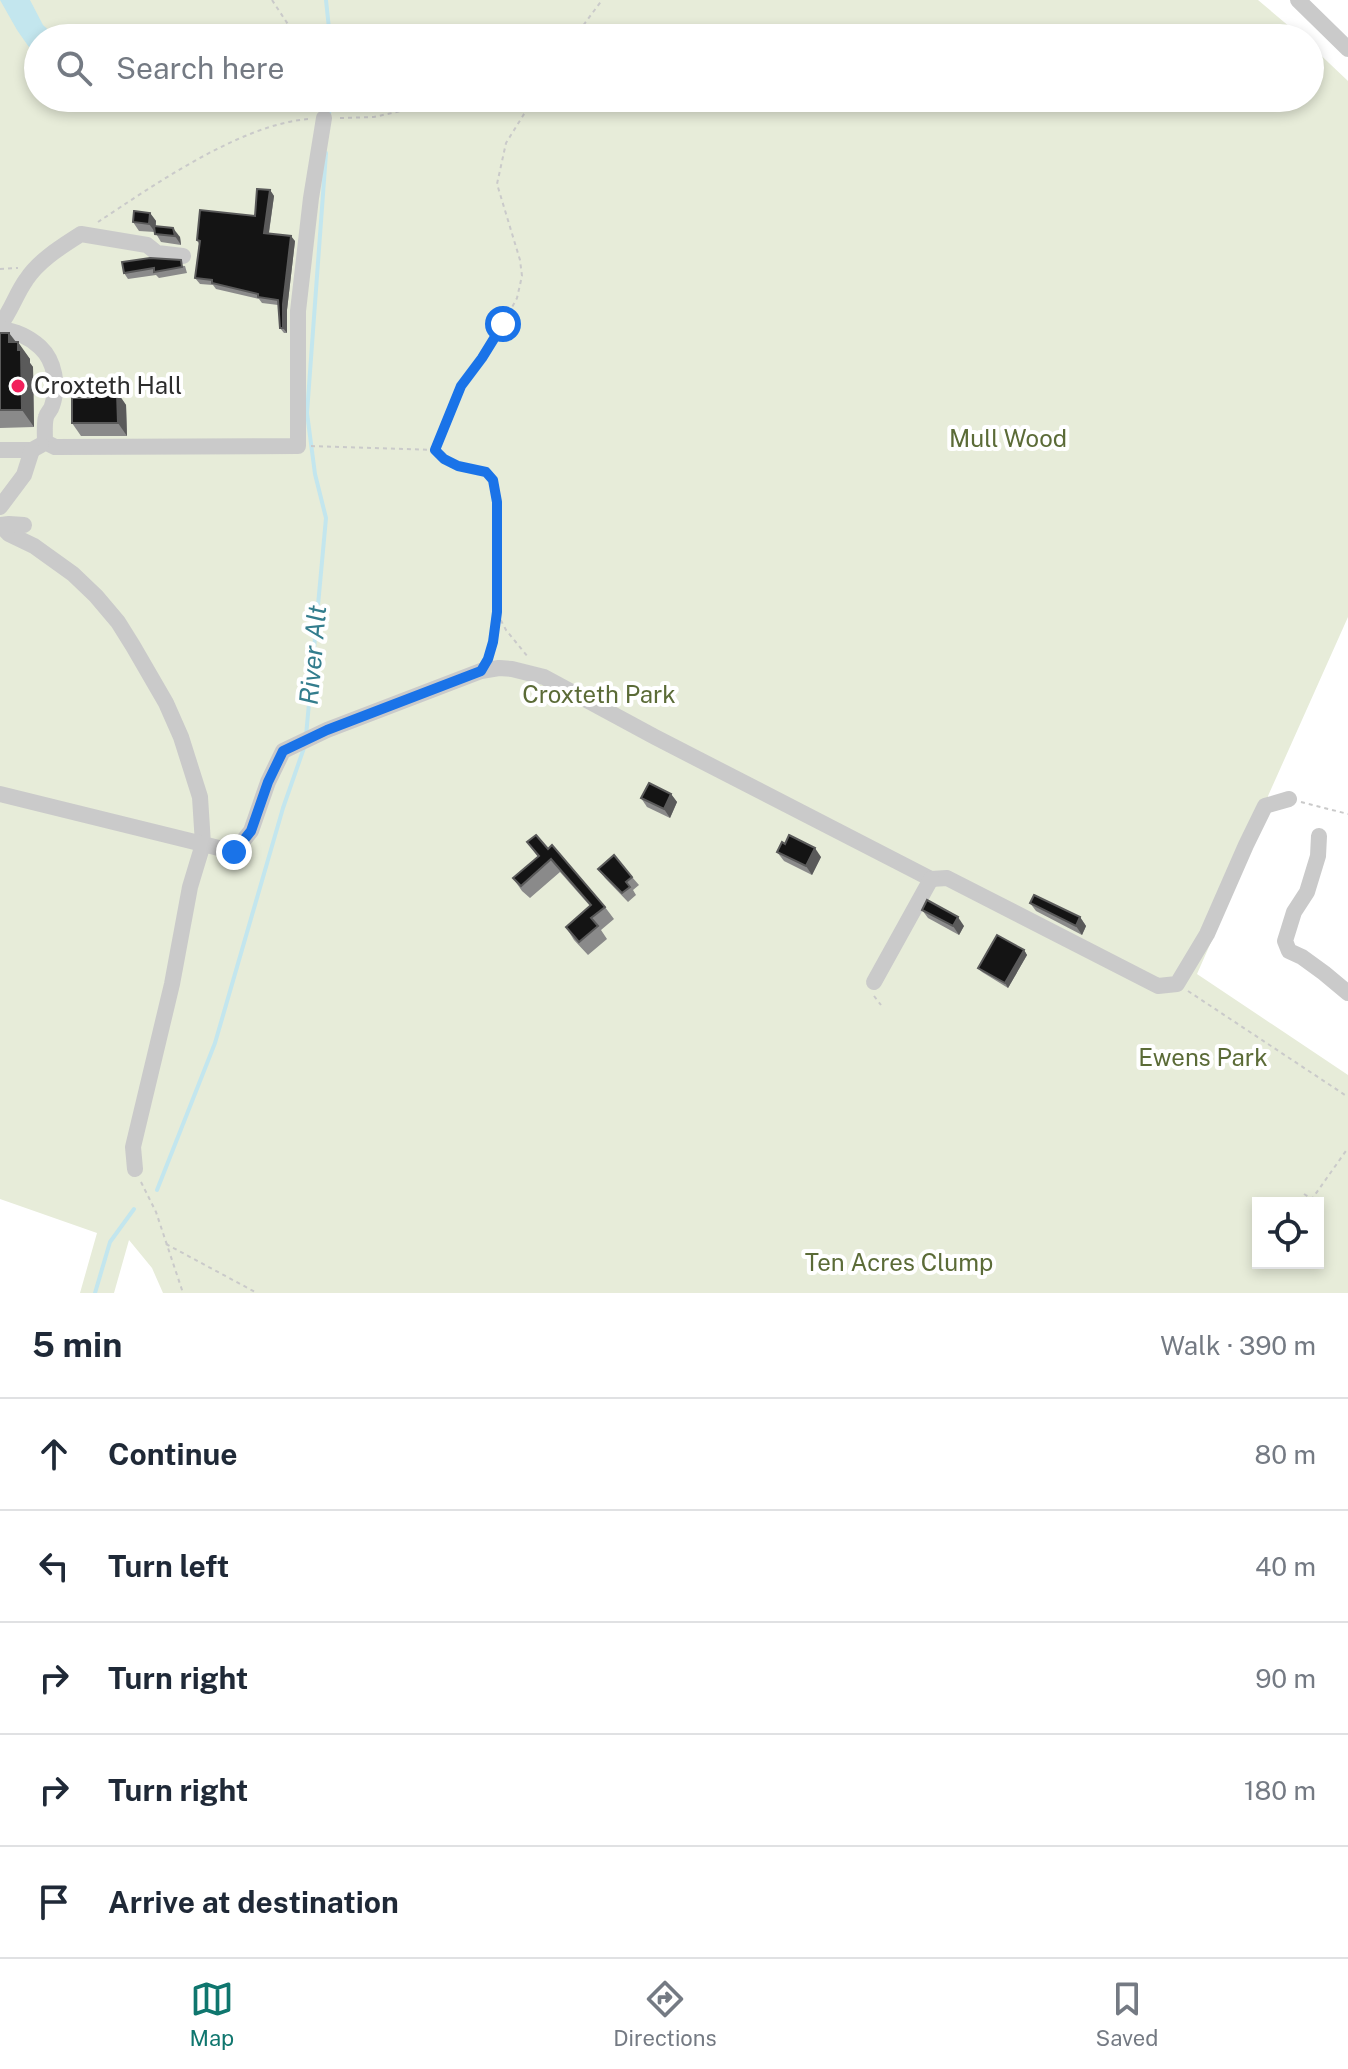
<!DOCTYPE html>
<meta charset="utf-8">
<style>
body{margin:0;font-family:"Public Sans",sans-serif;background:#f2f2f3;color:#1f2937}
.controls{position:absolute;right:24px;bottom:24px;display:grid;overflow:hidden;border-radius:0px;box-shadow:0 4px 12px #0003}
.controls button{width:72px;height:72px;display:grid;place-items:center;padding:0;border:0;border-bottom:2px solid #e0e1e3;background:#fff;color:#1f2937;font:40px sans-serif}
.stop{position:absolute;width:24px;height:24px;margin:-18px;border:6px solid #1a73e8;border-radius:50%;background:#fff}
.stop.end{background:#1a73e8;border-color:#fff;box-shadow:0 2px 8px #0008}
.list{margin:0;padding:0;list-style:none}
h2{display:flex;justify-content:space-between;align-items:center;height:104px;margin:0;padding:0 32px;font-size:34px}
h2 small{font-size:26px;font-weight:400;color:#747a83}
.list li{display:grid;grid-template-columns:52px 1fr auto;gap:24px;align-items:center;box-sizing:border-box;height:112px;padding:0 32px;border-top:2px solid #e0e1e3}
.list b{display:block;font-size:30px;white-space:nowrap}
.list em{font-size:26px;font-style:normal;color:#747a83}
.icon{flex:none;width:44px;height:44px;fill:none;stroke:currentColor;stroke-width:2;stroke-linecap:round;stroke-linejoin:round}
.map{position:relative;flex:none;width:1348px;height:1293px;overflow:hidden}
.search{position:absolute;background:#fff;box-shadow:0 4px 12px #0003;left:24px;right:24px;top:24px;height:88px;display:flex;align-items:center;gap:20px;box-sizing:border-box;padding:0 28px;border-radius:44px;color:#747a83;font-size:30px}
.sheet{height:664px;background:#fff}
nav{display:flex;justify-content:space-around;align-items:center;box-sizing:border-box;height:112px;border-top:2px solid #e0e1e3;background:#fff;font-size:22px;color:#747a83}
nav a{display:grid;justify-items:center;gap:4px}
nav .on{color:#0f766e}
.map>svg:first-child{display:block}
.green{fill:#e7ecd9;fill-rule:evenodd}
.water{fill:#c3e6ee}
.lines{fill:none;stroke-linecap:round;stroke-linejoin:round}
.stream{stroke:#c3e6ee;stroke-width:4}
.path{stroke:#cacaca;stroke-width:2;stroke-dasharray:4 4;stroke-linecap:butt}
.minor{stroke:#cacaca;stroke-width:16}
.wall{fill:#8a8a8a}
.shaded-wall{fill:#5a5a5a}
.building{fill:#141414;stroke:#5a5a5a;stroke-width:2}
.route{stroke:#1a73e8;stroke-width:10}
.poi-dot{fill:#f2205c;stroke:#fff;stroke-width:3}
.labels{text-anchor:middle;stroke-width:8;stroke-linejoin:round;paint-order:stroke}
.poi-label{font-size:24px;fill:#2d2d2d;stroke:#fff;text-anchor:start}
.park-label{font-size:24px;fill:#5b6b37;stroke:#fff}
.water-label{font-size:26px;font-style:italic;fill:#337d8d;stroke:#fff}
</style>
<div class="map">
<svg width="1348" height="1293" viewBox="0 0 1348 1293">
<rect width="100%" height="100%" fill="#fff"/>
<path class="green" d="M 0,0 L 1258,0 L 1303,38 L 38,38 L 38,98 L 1310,98 L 1310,45 L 1348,81 L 1348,617 L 1268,796 L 1269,810 L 1197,974 L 1348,1075 L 1348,1293 L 163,1293 L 152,1268 L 129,1240 L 114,1293 L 80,1293 L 97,1233 L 0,1199 ZM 1258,1203 L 1318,1203 L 1318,1263 L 1258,1263 Z"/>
<polygon class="water" points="0,0 30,0 43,25 57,38 38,38 38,60 17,30"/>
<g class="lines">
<g class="stream">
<polyline points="326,0 330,38"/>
<polyline points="329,116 330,98"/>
<polyline points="306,736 326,518 315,474 307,413 326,153"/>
<polyline points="157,1190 215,1043 283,808 305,745"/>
<polyline points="95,1293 110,1242 134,1209"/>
</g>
<g class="path">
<polyline points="272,0 297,38"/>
<polyline points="574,38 602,0"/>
<polyline points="340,118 374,117 460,98"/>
<path d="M 98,222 C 154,185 241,124 309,119"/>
<polyline points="0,269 18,268"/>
<polyline points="311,446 435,450 461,386 482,358 503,324 517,298 522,276 520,260 497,184 506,143 534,98"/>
<polyline points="436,451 444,459 458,466 486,472 493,480 497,502 497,612 490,654"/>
<polyline points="497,613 506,630 528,657"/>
<polyline points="1301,802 1348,814"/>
<polyline points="1188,991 1348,1097"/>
<polyline points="874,996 881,1005"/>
<polyline points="141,1182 156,1212 183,1293"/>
<polyline points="1304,1194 1312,1199 1348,1148"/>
<polyline points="166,1244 257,1293"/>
</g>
<g class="minor">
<polyline points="1298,0 1348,49"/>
<path d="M 0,325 C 11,311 16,294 26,280 C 39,260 61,247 81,234 L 147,245 L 157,253 L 183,256"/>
<path d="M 0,329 C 16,331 28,336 40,347 C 55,361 59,386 52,406 C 51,410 47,413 46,417 C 44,424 45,435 45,442 L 55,447 L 298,446 L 298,311 L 311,198 L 324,118"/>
<polyline points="0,450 32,450 41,445"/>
<polyline points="0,507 24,475 32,450"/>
<polyline points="0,525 9,534 34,546 73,574 96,596 118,622 133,646 166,703 181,737 200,797 203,844 234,852 251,831 268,782 283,751 327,730 481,671 499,668 512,669 544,677 655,737 931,879 947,878 1158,986 1177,984 1207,934 1246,845 1265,806 1289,799"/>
<polyline points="1,525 9,524 24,525"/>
<polyline points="0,794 203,844 190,887 172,984 133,1147 135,1169"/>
<polyline points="1319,836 1318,856 1307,892 1294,912 1285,941 1289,951 1302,957 1324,973 1348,993"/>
<polyline points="874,982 931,879"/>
</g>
</g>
<g class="wall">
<polygon points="270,190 274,196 269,233 295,241 287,310 287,333 284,333 280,328 278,305 262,303 259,299 216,289 213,285 200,284 195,278 199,244 197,240 255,216"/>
<polygon points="150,213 156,221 156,226 180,237 181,245 161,242 155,232 139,231 133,222"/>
<polygon points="122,262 185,266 187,273 159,278 156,275 128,279 124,273"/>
<polygon points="0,333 9,333 30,359 30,363 33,367 34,427 0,428"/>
<polygon points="117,392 126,405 127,436 81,436 72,423 90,398"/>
<polygon points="671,794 677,802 670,818 647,807 641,798"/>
<polygon points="527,842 548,849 605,907 614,919 601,930 607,939 588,955 574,940 566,927 590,906 560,872 530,898 522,891 513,878 538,857"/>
<polygon points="785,844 821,857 812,875 784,861 777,852"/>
<polygon points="598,869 632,877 639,885 633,890 636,895 628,902 605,878"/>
<polygon points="1030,903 1080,917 1086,926 1082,935 1036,911"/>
<polygon points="922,910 964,926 959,935 928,918"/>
<polygon points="1024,950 1027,955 1008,988 982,972 978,968"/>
</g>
<g class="shaded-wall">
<polygon points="270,190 274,196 268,238 264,233"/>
<polygon points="150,213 156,221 155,232 149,224"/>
<polygon points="173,228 180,237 181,245 175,236"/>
<polygon points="291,236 295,241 287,310 287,333 283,328 283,304"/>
<polygon points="9,333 18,345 18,342 30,359 30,363 33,367 34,427 22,410 9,342"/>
<polygon points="117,392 126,405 127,436 118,423"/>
<polygon points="671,794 677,802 670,818 664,809"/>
<polygon points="815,848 821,857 812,875 806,866"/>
<polygon points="958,917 964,926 959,935 953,926"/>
<polygon points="1080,917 1086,926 1082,935 1076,926"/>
<polygon points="1024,950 1027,955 1008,988 1005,983"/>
</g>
<g class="building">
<polygon points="257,189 270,190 264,233 291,236 283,304 283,328 280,328 278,300 258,297 258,294 212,283 212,280 195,278 200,241 197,240 200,210 255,216"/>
<polygon points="134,211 150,213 149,224 133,222"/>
<polygon points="154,226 173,228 175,236 155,234"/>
<polygon points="150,258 181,260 182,267 154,272 154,268 124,273 122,262"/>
<polygon points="0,333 9,333 9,342 18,342 18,350 21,350 22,410 0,410"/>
<polygon points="117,392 118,423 72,423 72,398 90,398 90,393"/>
<polygon points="649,783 671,794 664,809 641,798"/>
<polygon points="536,835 548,849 552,845 605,907 591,918 598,926 579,942 566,927 591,905 551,859 521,886 513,878 539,856 527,842"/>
<polygon points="789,835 815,848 806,866 777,852 782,842 785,844"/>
<polygon points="614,855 632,877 626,882 630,887 622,893 598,869"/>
<polygon points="1034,895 1080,917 1076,926 1030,903"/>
<polygon points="927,900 958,917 953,926 922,910"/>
<polygon points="997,935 1024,950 1005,983 978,968"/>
</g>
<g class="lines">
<polyline class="route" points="234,852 251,831 268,782 283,751 327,730 481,671 488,659 493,642 497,612 497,502 493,480 486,472 458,466 444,459 435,450 461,386 482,358 503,324"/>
</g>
<circle class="poi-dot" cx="18" cy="386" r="8"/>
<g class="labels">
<g class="poi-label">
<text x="34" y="394">Croxteth Hall</text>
</g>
<g class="park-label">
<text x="1008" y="447">Mull Wood</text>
<text x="599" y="703">Croxteth Park</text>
<text x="1203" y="1066">Ewens Park</text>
<text x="899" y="1271">Ten Acres Clump</text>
</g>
<g class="water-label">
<text transform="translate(313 655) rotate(-85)" y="9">River Alt</text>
</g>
</g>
</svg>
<div class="controls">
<button><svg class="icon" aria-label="locate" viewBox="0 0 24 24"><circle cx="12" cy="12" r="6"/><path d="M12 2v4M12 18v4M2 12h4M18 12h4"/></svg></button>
</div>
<div class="stop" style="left:503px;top:324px"></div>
<div class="stop end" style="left:234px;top:852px"></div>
<div class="search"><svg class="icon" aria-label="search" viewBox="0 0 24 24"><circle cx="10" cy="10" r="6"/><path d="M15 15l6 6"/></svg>Search here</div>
</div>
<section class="sheet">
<h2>5 min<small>Walk · 390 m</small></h2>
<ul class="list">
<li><svg class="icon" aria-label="ahead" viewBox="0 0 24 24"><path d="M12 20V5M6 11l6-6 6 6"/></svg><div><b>Continue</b></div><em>80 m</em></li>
<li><svg class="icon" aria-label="left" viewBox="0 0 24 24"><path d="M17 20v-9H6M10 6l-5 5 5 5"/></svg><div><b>Turn left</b></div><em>40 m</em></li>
<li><svg class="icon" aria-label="right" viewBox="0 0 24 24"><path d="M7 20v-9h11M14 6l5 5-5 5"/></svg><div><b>Turn right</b></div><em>90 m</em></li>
<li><svg class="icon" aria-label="right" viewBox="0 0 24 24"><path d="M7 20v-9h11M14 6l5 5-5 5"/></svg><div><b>Turn right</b></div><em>180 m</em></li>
<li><svg class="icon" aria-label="arrive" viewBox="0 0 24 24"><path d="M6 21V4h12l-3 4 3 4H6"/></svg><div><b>Arrive at destination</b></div></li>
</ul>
</section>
<nav>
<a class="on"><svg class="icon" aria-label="map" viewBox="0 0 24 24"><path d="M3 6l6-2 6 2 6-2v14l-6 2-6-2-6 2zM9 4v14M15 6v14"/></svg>Map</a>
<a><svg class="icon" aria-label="directions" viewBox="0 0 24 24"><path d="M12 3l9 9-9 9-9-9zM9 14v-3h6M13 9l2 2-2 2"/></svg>Directions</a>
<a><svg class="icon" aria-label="saved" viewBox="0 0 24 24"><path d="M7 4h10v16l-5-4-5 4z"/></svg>Saved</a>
</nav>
